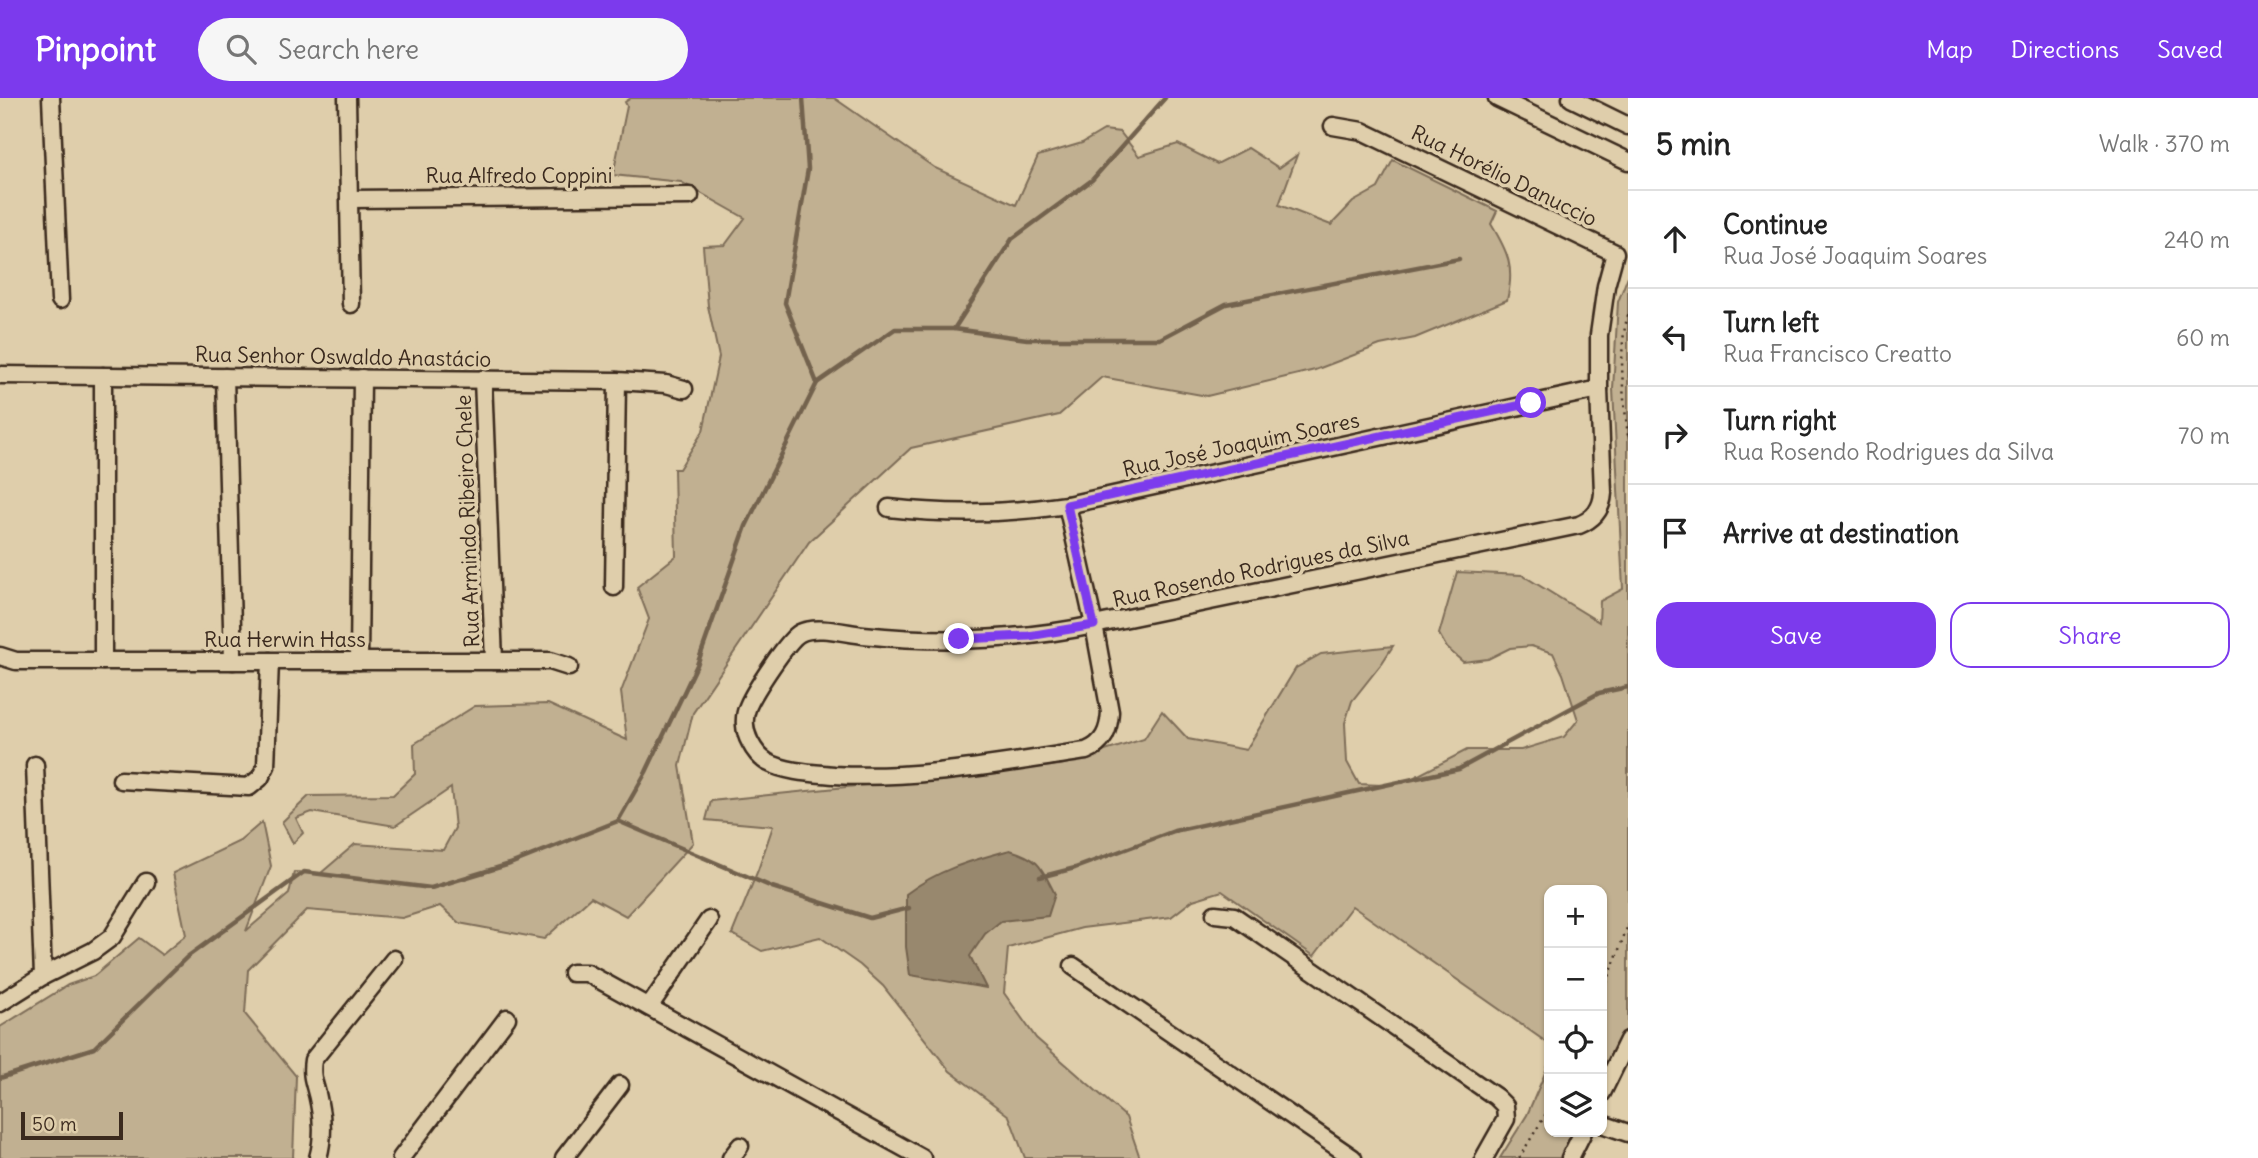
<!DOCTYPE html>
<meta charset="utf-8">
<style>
body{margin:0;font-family:Delius,sans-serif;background:#f6f6f6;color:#222}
.controls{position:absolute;right:21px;bottom:21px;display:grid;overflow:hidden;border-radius:14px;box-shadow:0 2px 5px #0004}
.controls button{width:63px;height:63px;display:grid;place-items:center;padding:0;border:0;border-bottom:2px solid #e0e0e0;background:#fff;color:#222;font:35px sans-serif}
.scale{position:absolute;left:21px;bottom:18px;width:102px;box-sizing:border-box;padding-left:7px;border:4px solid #3b2a1e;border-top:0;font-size:19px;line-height:24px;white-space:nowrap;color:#3b2a1e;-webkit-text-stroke:5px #dfceab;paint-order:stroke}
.stop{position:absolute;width:21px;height:21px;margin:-16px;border:5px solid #7c3aed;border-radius:50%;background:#fff}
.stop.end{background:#7c3aed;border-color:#fff;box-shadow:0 2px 7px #0008}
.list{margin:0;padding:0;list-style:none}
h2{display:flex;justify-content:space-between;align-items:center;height:91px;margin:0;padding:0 28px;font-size:30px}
h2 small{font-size:23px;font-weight:400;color:#767676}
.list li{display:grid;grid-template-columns:46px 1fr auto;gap:21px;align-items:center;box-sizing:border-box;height:98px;padding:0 28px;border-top:2px solid #e0e0e0}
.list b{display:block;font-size:26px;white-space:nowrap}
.list p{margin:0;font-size:23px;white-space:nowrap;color:#767676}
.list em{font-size:23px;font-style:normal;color:#767676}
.actions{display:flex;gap:14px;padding:21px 28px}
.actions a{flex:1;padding:16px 0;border:2px solid #7c3aed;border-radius:21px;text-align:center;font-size:24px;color:#7c3aed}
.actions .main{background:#7c3aed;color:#fff}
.icon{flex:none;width:38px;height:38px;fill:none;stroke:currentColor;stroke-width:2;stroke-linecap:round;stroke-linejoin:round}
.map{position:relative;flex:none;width:1628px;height:1060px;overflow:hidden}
header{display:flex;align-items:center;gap:42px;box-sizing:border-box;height:98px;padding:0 35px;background:#7c3aed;color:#fff}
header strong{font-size:33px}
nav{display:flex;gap:38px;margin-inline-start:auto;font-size:24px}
.search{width:490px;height:63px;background:#f6f6f6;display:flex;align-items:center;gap:18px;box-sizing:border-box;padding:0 24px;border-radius:38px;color:#767676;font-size:26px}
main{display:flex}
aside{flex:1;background:#fff}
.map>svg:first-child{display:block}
.green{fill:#c1b091;stroke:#7e6d58;stroke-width:2}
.water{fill:#98886e;stroke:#73624e;stroke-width:2}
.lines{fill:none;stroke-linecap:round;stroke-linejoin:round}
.stream{stroke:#73624e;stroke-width:4.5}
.minor-casing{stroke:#3b2a1e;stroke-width:21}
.path{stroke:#3b2a1e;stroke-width:2.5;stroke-dasharray:2 5;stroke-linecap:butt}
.minor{stroke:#dfceab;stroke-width:16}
.route{stroke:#7c3aed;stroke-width:9}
.labels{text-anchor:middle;stroke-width:7;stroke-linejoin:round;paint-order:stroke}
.street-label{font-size:21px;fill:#3b2a1e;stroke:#dfceab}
</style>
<header>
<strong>Pinpoint</strong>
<div class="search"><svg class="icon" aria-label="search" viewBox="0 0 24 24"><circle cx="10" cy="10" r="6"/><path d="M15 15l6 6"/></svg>Search here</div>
<nav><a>Map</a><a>Directions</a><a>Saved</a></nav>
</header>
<main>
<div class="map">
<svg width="1628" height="1060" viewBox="0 0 1628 1060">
<rect width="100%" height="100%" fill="#dfceab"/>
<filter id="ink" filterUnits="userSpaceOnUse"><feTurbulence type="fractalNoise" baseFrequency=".0143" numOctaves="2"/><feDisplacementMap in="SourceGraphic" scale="14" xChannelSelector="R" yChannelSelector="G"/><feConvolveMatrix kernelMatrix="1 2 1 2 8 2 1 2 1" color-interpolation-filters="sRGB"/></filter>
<g filter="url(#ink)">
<g class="green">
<path d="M 631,0 L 834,0 L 935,70 L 1016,107 L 1038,58 L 1082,45 L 1104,32 L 1120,34 L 1139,58 L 1178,46 L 1217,66 L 1248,50 L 1279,70 L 1297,57 L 1279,107 L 1331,127 L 1353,104 L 1378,90 L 1393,62 L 1497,113 L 1491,126 C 1508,154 1515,169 1507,202 L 1415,240 L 1380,247 L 1315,272 L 1207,298 L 1102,279 L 1059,317 L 911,350 L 809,444 L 693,615 L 680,668 L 693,745 L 626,818 L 591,799 L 544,841 L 459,825 L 440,808 L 402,820 L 307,812 L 248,872 L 245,916 L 296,978 L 293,1060 L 0,1060 L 0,929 L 68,887 L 94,878 L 139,840 L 162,857 L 186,837 L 173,775 L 240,743 L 262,724 L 271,768 L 246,833 L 289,796 L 294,774 L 321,775 L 355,746 L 443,752 L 455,730 L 451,690 L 395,728 L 312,714 L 296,720 L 303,735 L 293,745 L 282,724 L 309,698 L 393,697 L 415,676 L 414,646 L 475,608 L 548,606 L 627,642 L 621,594 L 649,521 L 637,489 L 676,458 L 674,371 L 679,371 L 703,333 L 719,259 L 708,208 L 703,148 L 725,147 L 745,120 L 681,84 L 613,77 L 627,8 L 625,4 Z"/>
<polygon points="1628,178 1628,965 1602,996 1602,792 1549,792 1549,946 1352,808 1314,858 1222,793 1193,802 1171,819 1082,830 1008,850 1004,895 1036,940 1126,1019 1140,1060 1025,1060 1009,1018 950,973 883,888 860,867 820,839 762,853 732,836 758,772 773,728 706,722 711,703 1060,667 1144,641 1162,613 1188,641 1246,652 1296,570 1321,556 1393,548 1382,565 1352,603 1345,625 1347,664 1359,686 1382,687 1403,685 1467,652 1521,652 1564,639 1578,622 1563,576 1553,555 1531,548 1510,550 1488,561 1463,564 1447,550 1439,536 1457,474 1522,477 1599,524 1600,503 1623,491 1613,291 1618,204"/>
<polygon points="1549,966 1549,1034 1574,1034 1561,1060 1500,1060 1527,1017"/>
</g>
<path class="water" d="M 1010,752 C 1040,761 1041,769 1055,796 L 1048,818 L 1001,823 L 985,836 L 970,858 L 986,890 L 910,877 L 906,849 L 906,796 C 939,771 970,763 1010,752 Z"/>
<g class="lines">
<g class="stream">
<polyline points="803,0 808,71 785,205 817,285"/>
<polyline points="954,231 1012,141 1092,82 1165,0"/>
<polyline points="618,723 646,674 697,567 746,428 817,285 895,231 954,231 1027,241 1160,241 1226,206 1459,161"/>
<polyline points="1040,779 1075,770 1174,733 1459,671 1599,595 1628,589"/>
<polyline points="0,980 94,950 187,859 304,774 431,790 510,766 618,723 772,789 870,820 909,810"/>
</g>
<g class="minor-casing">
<g id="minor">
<polyline points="51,0 60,202"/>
<polyline points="347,0 351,206"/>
<polyline points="1497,0 1628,63"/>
<polyline points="1571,0 1628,28"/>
<polyline points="350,101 690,98"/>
<polyline points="0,277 617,283 666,286 684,291"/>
<polyline points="103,278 103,563"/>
<polyline points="225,279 233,563"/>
<polyline points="483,281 494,563"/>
<path d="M 1067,407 L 1094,527 L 1110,614 C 1109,632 1104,646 1086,653 C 1003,665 919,682 834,677 C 812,675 786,674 767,664 C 759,659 754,652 750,644 C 744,633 743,619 748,608 C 754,594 788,541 800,535 C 816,527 845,535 863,537 C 940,545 1018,543 1094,527 L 1579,427 C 1594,421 1602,411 1603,395 L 1599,291 L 1599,237 L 1606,188 L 1615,155 L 1362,33 L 1333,28"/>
<path d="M 889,410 C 950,417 1007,416 1067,407 L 1599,291"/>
<polyline points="614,489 617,283"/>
<polyline points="0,558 16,563 550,563 569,569"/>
<polyline points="359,563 362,280"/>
<polyline points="35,667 43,878"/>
<polyline points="121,682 249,689 260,680 266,668 270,563"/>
<polyline points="1215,816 1234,818 1496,999 1505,1008 1506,1021 1484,1060"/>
<polyline points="1073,868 1353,1060"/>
<polyline points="572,875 587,875 922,1060"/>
<polyline points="0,905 43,878 93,853 112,839 146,784"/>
<polyline points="649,909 709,822"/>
<polyline points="1602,995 1628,942"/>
<polyline points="1602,1026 1628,1035"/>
<path d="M 318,1060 C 323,1042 323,1023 319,1005 C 316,987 310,981 313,962 L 394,861"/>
<polyline points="401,1060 507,920"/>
<polyline points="564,1060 620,987"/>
<polyline points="731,1060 740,1048"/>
<polyline points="1570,1060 1583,1034"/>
</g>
</g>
<g class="path">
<path d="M 1628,217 C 1617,253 1624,301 1628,339"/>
<polyline points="1602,898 1628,827"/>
<polyline points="1519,1060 1549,1011"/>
</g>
<use href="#minor" class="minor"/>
</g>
</g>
<g class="lines" filter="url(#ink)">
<polyline class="route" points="959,541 1029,538 1094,527 1067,407 1531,305"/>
</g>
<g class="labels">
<g class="street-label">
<text x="519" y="85">Rua Alfredo Coppini</text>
<text transform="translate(1504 78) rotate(26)" y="7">Rua Horélio Danuccio</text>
<text transform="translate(343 259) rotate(1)" y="7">Rua Senhor Oswaldo Anastácio</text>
<text transform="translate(1241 347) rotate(-12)" y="7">Rua José Joaquim Soares</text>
<text transform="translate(468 423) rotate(-92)" y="7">Rua Armindo Ribeiro Chele</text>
<text transform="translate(1261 471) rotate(-12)" y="7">Rua Rosendo Rodrigues da Silva</text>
<text x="285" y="549">Rua Herwin Hass</text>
</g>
</g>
</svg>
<div class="controls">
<button>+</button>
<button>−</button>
<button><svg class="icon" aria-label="locate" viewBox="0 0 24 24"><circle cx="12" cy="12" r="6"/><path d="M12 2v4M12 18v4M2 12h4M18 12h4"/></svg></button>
<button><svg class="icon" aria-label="layers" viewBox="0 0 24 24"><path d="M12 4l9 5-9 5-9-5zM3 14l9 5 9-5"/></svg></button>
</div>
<div class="scale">50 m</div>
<div class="stop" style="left:1531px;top:305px"></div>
<div class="stop end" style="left:959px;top:541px"></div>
</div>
<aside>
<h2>5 min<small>Walk · 370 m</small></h2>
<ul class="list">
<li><svg class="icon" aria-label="ahead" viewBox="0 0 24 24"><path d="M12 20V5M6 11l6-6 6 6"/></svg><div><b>Continue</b><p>Rua José Joaquim Soares</p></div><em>240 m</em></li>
<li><svg class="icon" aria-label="left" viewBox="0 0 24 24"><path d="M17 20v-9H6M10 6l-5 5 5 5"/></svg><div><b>Turn left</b><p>Rua Francisco Creatto</p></div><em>60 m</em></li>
<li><svg class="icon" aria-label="right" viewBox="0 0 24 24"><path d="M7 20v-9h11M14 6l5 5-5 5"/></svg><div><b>Turn right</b><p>Rua Rosendo Rodrigues da Silva</p></div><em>70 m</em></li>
<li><svg class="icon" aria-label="arrive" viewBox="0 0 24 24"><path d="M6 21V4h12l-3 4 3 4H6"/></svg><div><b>Arrive at destination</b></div></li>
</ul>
<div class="actions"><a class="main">Save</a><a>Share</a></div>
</aside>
</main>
